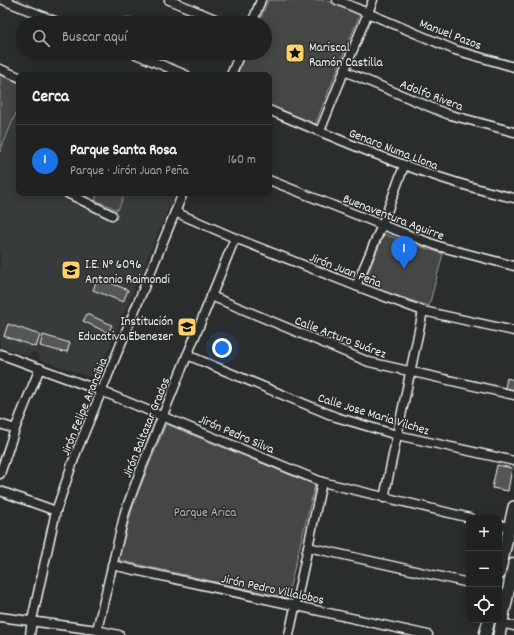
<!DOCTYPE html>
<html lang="es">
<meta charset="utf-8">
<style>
body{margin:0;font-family:Dekko,sans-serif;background:#2d2f2f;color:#f1f3f6}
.controls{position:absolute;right:12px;bottom:12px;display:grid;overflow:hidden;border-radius:8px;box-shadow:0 2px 10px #0003}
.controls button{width:36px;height:36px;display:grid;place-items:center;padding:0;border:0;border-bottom:1px solid #3d3f40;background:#202222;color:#f1f3f6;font:20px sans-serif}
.you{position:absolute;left:222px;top:348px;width:14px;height:14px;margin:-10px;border:3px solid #fff;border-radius:50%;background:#1a73e8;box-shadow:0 0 0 6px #1a73e833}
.badge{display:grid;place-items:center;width:26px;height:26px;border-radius:50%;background:#1a73e8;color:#fff;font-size:13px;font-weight:700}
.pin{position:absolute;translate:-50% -33px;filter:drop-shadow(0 1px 2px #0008)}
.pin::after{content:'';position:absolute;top:21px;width:14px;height:12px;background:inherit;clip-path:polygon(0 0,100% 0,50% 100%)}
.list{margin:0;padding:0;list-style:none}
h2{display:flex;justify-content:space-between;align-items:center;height:52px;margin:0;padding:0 16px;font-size:17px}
h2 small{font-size:13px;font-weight:400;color:#a2a4a5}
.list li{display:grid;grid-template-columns:26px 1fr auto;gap:12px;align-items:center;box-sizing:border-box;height:72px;padding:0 16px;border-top:1px solid #3d3f40}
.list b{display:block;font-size:15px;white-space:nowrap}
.list p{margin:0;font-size:13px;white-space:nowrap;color:#a2a4a5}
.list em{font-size:13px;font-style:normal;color:#a2a4a5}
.icon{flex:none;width:22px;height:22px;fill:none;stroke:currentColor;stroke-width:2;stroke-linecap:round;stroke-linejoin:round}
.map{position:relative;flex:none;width:514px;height:635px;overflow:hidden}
.search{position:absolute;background:#202222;box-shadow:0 2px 10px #0003;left:16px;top:16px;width:256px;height:44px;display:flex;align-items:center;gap:10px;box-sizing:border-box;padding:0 14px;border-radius:22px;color:#a2a4a5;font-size:15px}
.panel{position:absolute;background:#202222;box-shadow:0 2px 10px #0003;left:16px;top:72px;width:256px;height:124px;border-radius:8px}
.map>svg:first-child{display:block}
.built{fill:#373a3a}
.green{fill:#444645;stroke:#9c9c96}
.building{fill:#555756;stroke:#f4f1e8}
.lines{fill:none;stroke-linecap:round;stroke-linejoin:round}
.minor-casing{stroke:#f4f1e8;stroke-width:11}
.major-casing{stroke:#f4f1e8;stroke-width:14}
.minor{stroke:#2a2d2e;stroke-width:8}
.major{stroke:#2a2d2e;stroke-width:11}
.labels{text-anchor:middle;stroke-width:3;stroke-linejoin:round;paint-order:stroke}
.street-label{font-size:13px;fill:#f4f1e8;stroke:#2a2d2e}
.poi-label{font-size:13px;fill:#f4f1e8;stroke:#2a2d2e;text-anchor:start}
.park-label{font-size:13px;fill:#b6b5af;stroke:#2a2d2e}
</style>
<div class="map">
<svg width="514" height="635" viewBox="0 0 514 635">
<rect width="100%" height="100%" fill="#2a2d2e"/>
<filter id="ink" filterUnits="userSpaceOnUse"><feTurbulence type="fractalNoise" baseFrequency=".025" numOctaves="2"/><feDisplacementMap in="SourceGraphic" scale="8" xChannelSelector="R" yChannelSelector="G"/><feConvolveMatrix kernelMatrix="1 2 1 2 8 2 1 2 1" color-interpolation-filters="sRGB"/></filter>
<g filter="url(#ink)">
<polygon class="built" points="19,108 19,193 175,193 96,379 40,360 38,354 32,352 29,356 0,347 0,155"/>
<g class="green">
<polygon points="268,0 325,0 360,14 315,125 269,106 269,75 237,75 246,53 265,53 265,23 259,23"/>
<polygon points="0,75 19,83 19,106 0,152"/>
<polygon points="98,193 125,193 118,210 95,200"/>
<polygon points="384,234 443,254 429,306 363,285"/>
<polygon points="166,424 315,485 287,598 118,560 135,499"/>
</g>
<g class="building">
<polygon points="127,17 136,21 135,23 125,23"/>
<polygon points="98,278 128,290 123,302 93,290"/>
<polygon points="87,314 112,325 108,333 83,321"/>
<polygon points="8,324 40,335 36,347 4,336"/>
<polygon points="43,335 70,343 67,352 63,351 63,352 40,346"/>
<polygon points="507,378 514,380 514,390 505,388"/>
<polygon points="497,465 512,468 508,491 492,488"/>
</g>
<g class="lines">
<g class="minor-casing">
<g id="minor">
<polyline points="3,0 60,23"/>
<polyline points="169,0 225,23"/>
<polyline points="337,0 455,50 514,67"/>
<polyline points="252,23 261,0"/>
<polyline points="133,53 186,75"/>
<polyline points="0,69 19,77"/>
<polyline points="344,71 447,114 514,132"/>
<polyline points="231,75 240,53"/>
<path d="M 269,110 C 349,144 429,179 514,198"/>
<polyline points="320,131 373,0"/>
<polyline points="269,180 382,225 441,247 514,266"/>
<polyline points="67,193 112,215"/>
<polyline points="175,212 235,238 356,286 423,311 514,331"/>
<polyline points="356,286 382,225 404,166"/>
<polyline points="211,296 369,362 514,395"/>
<polyline points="0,354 101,391 322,482 470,518"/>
<polyline points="187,355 336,417 397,435 514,461"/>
<polyline points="0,424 15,429"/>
<polyline points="0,474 15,429 40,368"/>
<polyline points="0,491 56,511"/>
<polyline points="384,498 423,311"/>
<polyline points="499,525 514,528"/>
<polyline points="308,547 469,583"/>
<polyline points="112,565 428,635"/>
<polyline points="0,617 97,630 119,635"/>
<polyline points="501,623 514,626"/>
<polyline points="97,630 125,512 141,469 235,238"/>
<polyline points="30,635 32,620 56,511 76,453 183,193"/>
<polyline points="289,635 322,482"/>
</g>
</g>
<g class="major-casing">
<g id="major">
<polyline points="499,574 514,507"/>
<polyline points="485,635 489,620"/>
<polyline points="499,635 514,564"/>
</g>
</g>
<use href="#minor" class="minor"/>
<use href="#major" class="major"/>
</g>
</g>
<defs>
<g id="sight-square" transform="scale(1)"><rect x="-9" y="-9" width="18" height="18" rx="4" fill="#ffd166" stroke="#2a2d2e"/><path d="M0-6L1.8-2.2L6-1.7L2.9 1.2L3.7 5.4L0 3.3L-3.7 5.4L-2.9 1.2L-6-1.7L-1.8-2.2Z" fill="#111"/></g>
<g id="school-square" transform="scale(1)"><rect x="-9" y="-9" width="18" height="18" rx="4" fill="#ffd166" stroke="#2a2d2e"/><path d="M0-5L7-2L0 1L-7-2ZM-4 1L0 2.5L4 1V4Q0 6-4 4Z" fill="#111"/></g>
</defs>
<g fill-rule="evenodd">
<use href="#sight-square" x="295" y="53"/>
<use href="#school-square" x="71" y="270"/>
<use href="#school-square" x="187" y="327"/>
</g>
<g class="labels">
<g class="street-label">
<text transform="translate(451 33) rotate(21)" y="5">Manuel Pazos</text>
<text transform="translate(432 94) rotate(21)" y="5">Adolfo Rivera</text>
<text transform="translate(394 148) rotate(21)" y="5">Genaro Numa Llona</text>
<text transform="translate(394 216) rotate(21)" y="5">Buenaventura Aguirre</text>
<text transform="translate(346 269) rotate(21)" y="5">Jirón Juan Peña</text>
<text transform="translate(341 336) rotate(21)" y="5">Calle Arturo Suárez</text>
<text transform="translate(83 406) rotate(-68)" y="5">Jirón Felipe Arancibia</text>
<text transform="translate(374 413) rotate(17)" y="5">Calle Jose Maria Vilchez</text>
<text transform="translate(145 427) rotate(-68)" y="5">Jirón Baltazar Grados</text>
<text transform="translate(237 433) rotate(23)" y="5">Jirón Pedro Silva</text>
<text transform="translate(273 588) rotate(12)" y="5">Jirón Pedro Villalobos</text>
</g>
<g class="poi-label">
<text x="309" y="51">Mariscal<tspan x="309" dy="15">Ramón Castilla</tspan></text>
<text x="85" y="268">I.E. N° 6096<tspan x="85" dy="15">Antonio Raimondi</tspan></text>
<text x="173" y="325" text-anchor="end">Institución<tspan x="173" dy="15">Educativa Ebenezer</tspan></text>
</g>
<g class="park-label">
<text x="205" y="516">Parque Arica</text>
</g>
</g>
</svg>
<div class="controls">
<button>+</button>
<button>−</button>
<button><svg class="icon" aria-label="locate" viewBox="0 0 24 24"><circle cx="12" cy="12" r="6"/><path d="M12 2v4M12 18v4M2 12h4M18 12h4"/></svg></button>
</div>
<div class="you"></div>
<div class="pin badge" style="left:404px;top:269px">1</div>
<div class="search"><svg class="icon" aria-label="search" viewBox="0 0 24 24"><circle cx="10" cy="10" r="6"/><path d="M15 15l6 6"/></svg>Buscar aquí</div>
<section class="panel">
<h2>Cerca<small></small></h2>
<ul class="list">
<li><span class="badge">1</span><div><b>Parque Santa Rosa</b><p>Parque · Jirón Juan Peña</p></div><em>160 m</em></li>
</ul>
</section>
</div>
